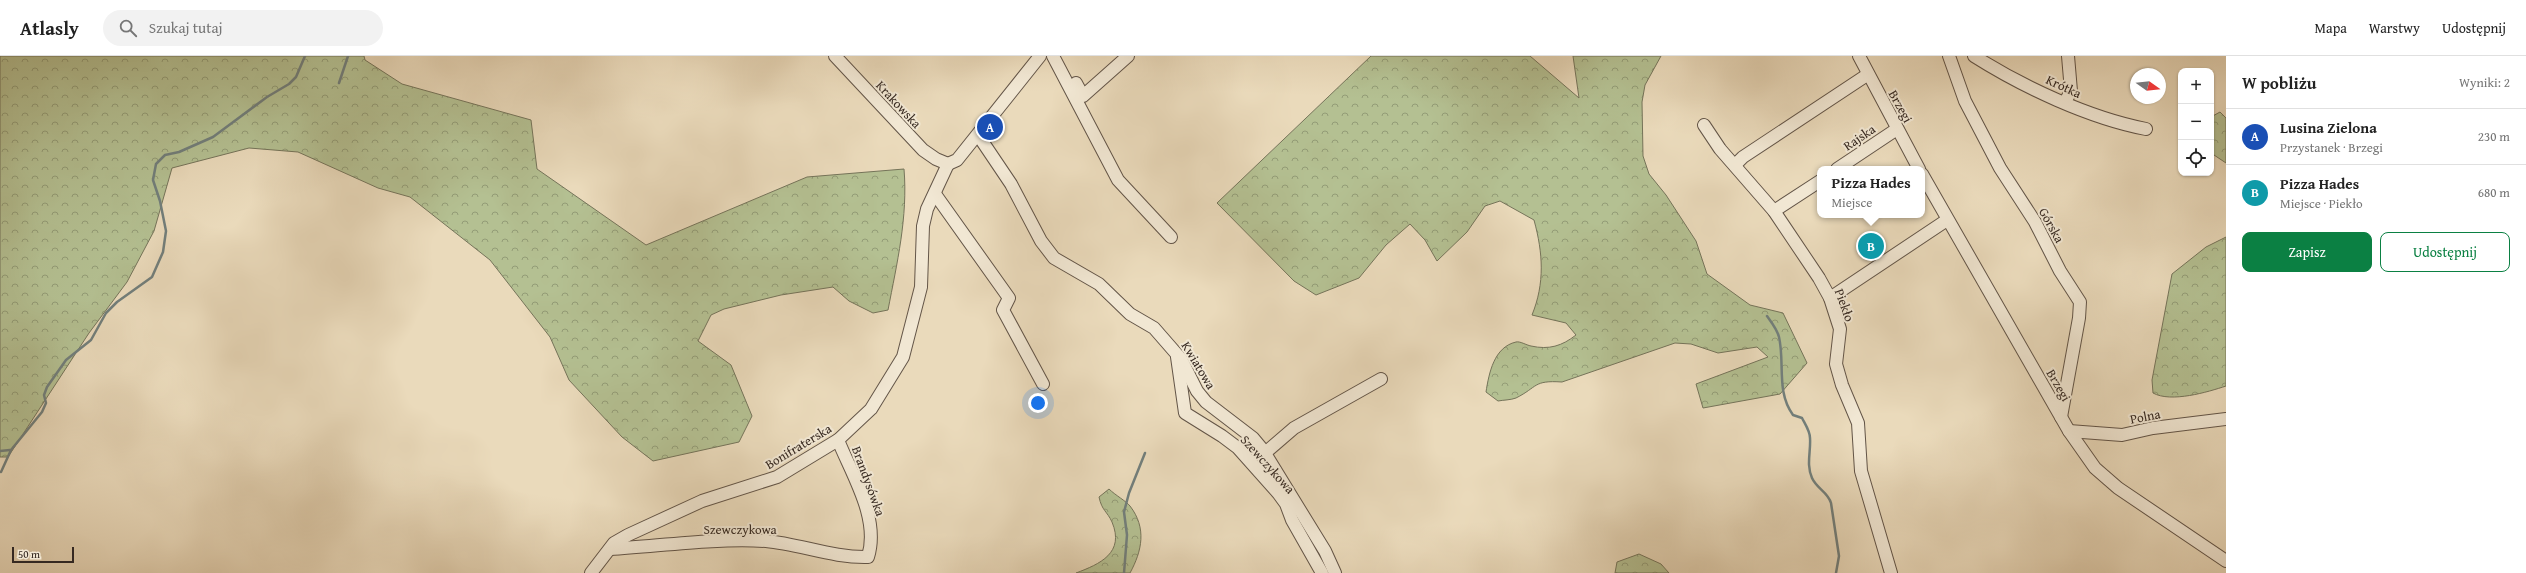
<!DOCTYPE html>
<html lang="pl">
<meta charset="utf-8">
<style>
body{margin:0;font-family:"Gentium Book Plus",serif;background:#f2f2f2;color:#222}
.controls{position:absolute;right:12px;top:12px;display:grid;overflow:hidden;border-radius:8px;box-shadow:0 1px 3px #0004}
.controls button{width:36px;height:36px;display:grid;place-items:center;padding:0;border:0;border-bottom:1px solid #e0e0e0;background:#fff;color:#222;font:20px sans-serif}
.compass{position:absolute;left:2130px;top:12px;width:36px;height:36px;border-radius:50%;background:#fff;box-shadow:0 1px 3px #0004;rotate:105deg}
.scale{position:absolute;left:12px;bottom:10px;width:62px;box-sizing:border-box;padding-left:4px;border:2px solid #362921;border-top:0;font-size:11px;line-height:14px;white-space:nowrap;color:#362921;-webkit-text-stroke:3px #f1e7d3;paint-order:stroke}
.you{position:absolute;left:1038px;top:347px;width:14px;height:14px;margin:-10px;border:3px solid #fff;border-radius:50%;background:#1a73e8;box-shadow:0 0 0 6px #1a73e833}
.badge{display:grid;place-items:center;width:26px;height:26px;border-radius:50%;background:#0b8043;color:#fff;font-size:13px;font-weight:700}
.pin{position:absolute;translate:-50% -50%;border:2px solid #fff;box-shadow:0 1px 4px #0006}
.popup{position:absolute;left:1817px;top:110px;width:108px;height:52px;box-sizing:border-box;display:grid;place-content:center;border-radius:8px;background:#fff;filter:drop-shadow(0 1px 3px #0005);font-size:13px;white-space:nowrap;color:#767676}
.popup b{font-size:15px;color:#222}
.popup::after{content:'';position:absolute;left:50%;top:100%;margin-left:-8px;border:8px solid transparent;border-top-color:#fff}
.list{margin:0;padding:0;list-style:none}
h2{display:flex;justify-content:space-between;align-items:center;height:52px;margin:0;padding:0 16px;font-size:17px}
h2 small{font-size:13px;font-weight:400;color:#767676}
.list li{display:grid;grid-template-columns:26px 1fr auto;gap:12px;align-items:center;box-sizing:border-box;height:56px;padding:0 16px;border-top:1px solid #e0e0e0}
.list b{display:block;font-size:15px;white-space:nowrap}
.list p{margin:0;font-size:13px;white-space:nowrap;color:#767676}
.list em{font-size:13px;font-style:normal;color:#767676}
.actions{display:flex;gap:8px;padding:12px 16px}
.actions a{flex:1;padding:9px 0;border:1px solid #0b8043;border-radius:8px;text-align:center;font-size:14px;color:#0b8043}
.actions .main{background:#0b8043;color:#fff}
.icon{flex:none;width:22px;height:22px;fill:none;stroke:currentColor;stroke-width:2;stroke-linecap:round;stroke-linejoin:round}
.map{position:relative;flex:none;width:2226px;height:517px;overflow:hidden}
header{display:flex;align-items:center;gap:24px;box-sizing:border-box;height:56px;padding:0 20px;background:#fff;border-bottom:1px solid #e0e0e0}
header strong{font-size:19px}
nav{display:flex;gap:22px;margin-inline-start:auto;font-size:14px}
.search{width:280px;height:36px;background:#f2f2f2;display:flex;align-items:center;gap:10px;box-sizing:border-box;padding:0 14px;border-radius:22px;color:#767676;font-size:15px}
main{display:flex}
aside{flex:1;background:#fff}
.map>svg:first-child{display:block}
.forest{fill:url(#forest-crowns);stroke:#75745a}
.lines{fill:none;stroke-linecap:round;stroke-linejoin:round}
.stream{stroke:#727f7c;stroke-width:2.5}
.minor-casing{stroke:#635548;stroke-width:14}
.minor{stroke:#f1e7d3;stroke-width:12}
.labels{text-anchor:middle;stroke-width:4;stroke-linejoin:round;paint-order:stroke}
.street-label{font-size:13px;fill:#362921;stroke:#f1e7d3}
</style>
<header>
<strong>Atlasly</strong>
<div class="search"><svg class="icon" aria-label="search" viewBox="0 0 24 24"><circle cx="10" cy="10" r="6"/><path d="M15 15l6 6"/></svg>Szukaj tutaj</div>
<nav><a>Mapa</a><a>Warstwy</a><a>Udostępnij</a></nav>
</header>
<main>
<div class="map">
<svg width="2226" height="517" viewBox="0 0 2226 517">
<defs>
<pattern id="forest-crowns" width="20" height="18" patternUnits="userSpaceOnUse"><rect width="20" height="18" fill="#b4c092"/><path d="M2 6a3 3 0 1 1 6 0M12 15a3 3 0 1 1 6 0" fill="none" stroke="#939c77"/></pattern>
</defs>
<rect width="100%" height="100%" fill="#eadabb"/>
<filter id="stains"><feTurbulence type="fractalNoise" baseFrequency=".005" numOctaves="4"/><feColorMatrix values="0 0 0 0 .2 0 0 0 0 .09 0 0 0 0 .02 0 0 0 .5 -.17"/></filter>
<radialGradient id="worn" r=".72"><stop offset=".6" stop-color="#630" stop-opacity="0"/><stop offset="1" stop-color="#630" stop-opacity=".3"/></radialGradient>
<g class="forest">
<path d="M 0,0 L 364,0 L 365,4 L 402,28 L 531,64 L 537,113 L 646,189 L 807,121 L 904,113 C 908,161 897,207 888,254 L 873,257 L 849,245 L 833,231 L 781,239 L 724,253 L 711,259 L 698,285 L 731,309 L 752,360 L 739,386 L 653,405 L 622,381 L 569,324 L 550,281 L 490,204 L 410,141 L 378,132 L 298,96 L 249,92 L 172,112 L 154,175 L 127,226 L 89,277 L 8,401 L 0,401 Z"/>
<path d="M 1371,0 L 1530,0 L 1579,42 L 1573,0 L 1661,0 L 1645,29 L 1642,46 L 1643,100 L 1649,118 L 1666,139 L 1696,185 L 1707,218 L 1750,249 L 1783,257 L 1807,307 L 1780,338 L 1703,352 L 1696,328 L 1768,301 L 1757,291 L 1718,297 L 1691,288 L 1675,287 L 1562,326 C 1533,324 1538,331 1516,342 C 1511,344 1503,344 1498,345 L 1486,336 C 1489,317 1494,291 1516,286 C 1520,285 1526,289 1531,290 C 1549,294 1562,290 1576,279 L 1566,267 L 1532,259 C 1545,227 1543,197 1534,164 L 1500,145 L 1485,150 L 1467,176 L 1437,205 L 1425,184 L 1410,168 L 1386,189 L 1359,222 L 1316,239 L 1294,225 L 1217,147 Z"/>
<polygon points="2220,56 2226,62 2226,107 2211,97 2211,61"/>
<path d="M 2226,181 L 2226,330 C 2208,336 2171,347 2153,337 L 2152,324 L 2172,218 L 2206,191 Z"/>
<path d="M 1109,433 C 1115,439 1126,445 1130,450 C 1147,472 1142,495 1130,517 L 1076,517 C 1100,508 1125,497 1112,466 C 1107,455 1102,455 1099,441 Z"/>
<polygon points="1639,498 1661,508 1669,517 1615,517 1617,506"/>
</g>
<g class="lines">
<g class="stream">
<polyline points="339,27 348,0"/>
<path d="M 1767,260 C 1772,267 1777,273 1779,281 C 1785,307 1776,336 1793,359 L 1802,362 C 1805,368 1810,375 1810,382 C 1811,396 1806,408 1812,422 C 1817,433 1828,436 1831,447 L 1839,500 L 1836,517"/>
<polyline points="0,395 10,394"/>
<polyline points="1,416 11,394 42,356 46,347 44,339 47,331 66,304 91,284 106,257 117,246 152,221 163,196 166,175 160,145 153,124 156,108 165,99 179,96 213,81 267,41 289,28 296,21 305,0"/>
<polyline points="1124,517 1127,479 1124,456 1129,437 1145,397"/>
</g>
<g class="minor-casing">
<g id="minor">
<polyline points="835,0 923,94 936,103 948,108"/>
<polyline points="1053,0 1118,124 1171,181"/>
<polyline points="1859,0 1919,113"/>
<polyline points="1949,0 1965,45 2000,112 2035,166 2060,215 2080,246 2079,262 2061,361"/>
<path d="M 1974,0 C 2023,31 2089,62 2146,73"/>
<polyline points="1076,27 1083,40 1128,0"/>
<polyline points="2065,46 2071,35 2068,0"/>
<polyline points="1704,69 1720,93 1774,155 1819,222 1830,242 1840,273 1836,308 1842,329 1858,367 1861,415 1891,517"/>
<polyline points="978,79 1011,128 1041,185 1054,202 1099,228 1130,258 1154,272 1181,303 1197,335 1206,346 1253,382 1263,394 1325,495 1335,517"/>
<polyline points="948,108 957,104 1040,0"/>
<polyline points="1735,109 1743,101 1867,19"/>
<polyline points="1837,113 1897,73"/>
<polyline points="1922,118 2069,375 2095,412 2118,432 2226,505"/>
<polyline points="935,138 1009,242 1003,254 1043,328"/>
<polyline points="1774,155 1820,125"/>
<polyline points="1830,242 1947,164"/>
<polyline points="1177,301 1185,357 1222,380 1238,392 1278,437 1286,448 1292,464 1322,517"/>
<polyline points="2069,375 2122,379 2153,372 2226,363"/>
<polyline points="1265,397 1294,372 1381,323"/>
<path d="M 610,493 C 661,490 714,482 766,485 C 800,488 833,502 868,501 C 880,462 852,419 838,384"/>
<polyline points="591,517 614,487 628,479 702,445 777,421 838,384 871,353 903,301 921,231 923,170 927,153 948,108"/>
</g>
</g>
<use href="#minor" class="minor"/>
</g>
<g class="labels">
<g class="street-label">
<text transform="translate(2064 30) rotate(25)" y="5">Krótka</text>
<text transform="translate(899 48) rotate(47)" y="5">Krakowska</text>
<text transform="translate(1901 50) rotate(61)" y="5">Brzegi</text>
<text transform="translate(1859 81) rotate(-34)" y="5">Rajska</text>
<text transform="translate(2052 169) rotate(61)" y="5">Górska</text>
<text transform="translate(1845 249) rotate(70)" y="5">Piekło</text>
<text transform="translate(1199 309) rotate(59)" y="5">Kwiatowa</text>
<text transform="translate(2059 329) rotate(60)" y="5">Brzegi</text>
<text transform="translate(2145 360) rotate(-11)" y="5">Polna</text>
<text transform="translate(798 390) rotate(-31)" y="5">Bonifraterska</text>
<text transform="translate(1268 408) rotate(48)" y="5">Szewczykowa</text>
<text transform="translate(869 425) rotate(70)" y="5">Brandysówka</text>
<text x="740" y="478">Szewczykowa</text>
</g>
</g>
<rect width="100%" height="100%" filter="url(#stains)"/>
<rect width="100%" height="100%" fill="url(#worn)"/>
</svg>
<div class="controls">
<button>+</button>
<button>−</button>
<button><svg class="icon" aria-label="locate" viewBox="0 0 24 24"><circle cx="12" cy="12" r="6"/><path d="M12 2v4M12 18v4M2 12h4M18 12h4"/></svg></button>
</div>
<svg class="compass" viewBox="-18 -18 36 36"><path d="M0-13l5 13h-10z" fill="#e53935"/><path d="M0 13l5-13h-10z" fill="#767676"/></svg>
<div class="scale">50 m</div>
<div class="you"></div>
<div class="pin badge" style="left:990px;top:71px;background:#1a4fb4">A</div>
<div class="pin badge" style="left:1871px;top:190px;background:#0f9aa8">B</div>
<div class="popup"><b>Pizza Hades</b>Miejsce</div>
</div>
<aside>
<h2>W pobliżu<small>Wyniki: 2</small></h2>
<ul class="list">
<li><span class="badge" style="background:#1a4fb4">A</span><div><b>Lusina Zielona</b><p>Przystanek · Brzegi</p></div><em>230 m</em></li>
<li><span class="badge" style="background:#0f9aa8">B</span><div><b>Pizza Hades</b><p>Miejsce · Piekło</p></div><em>680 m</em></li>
</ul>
<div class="actions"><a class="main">Zapisz</a><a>Udostępnij</a></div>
</aside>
</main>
